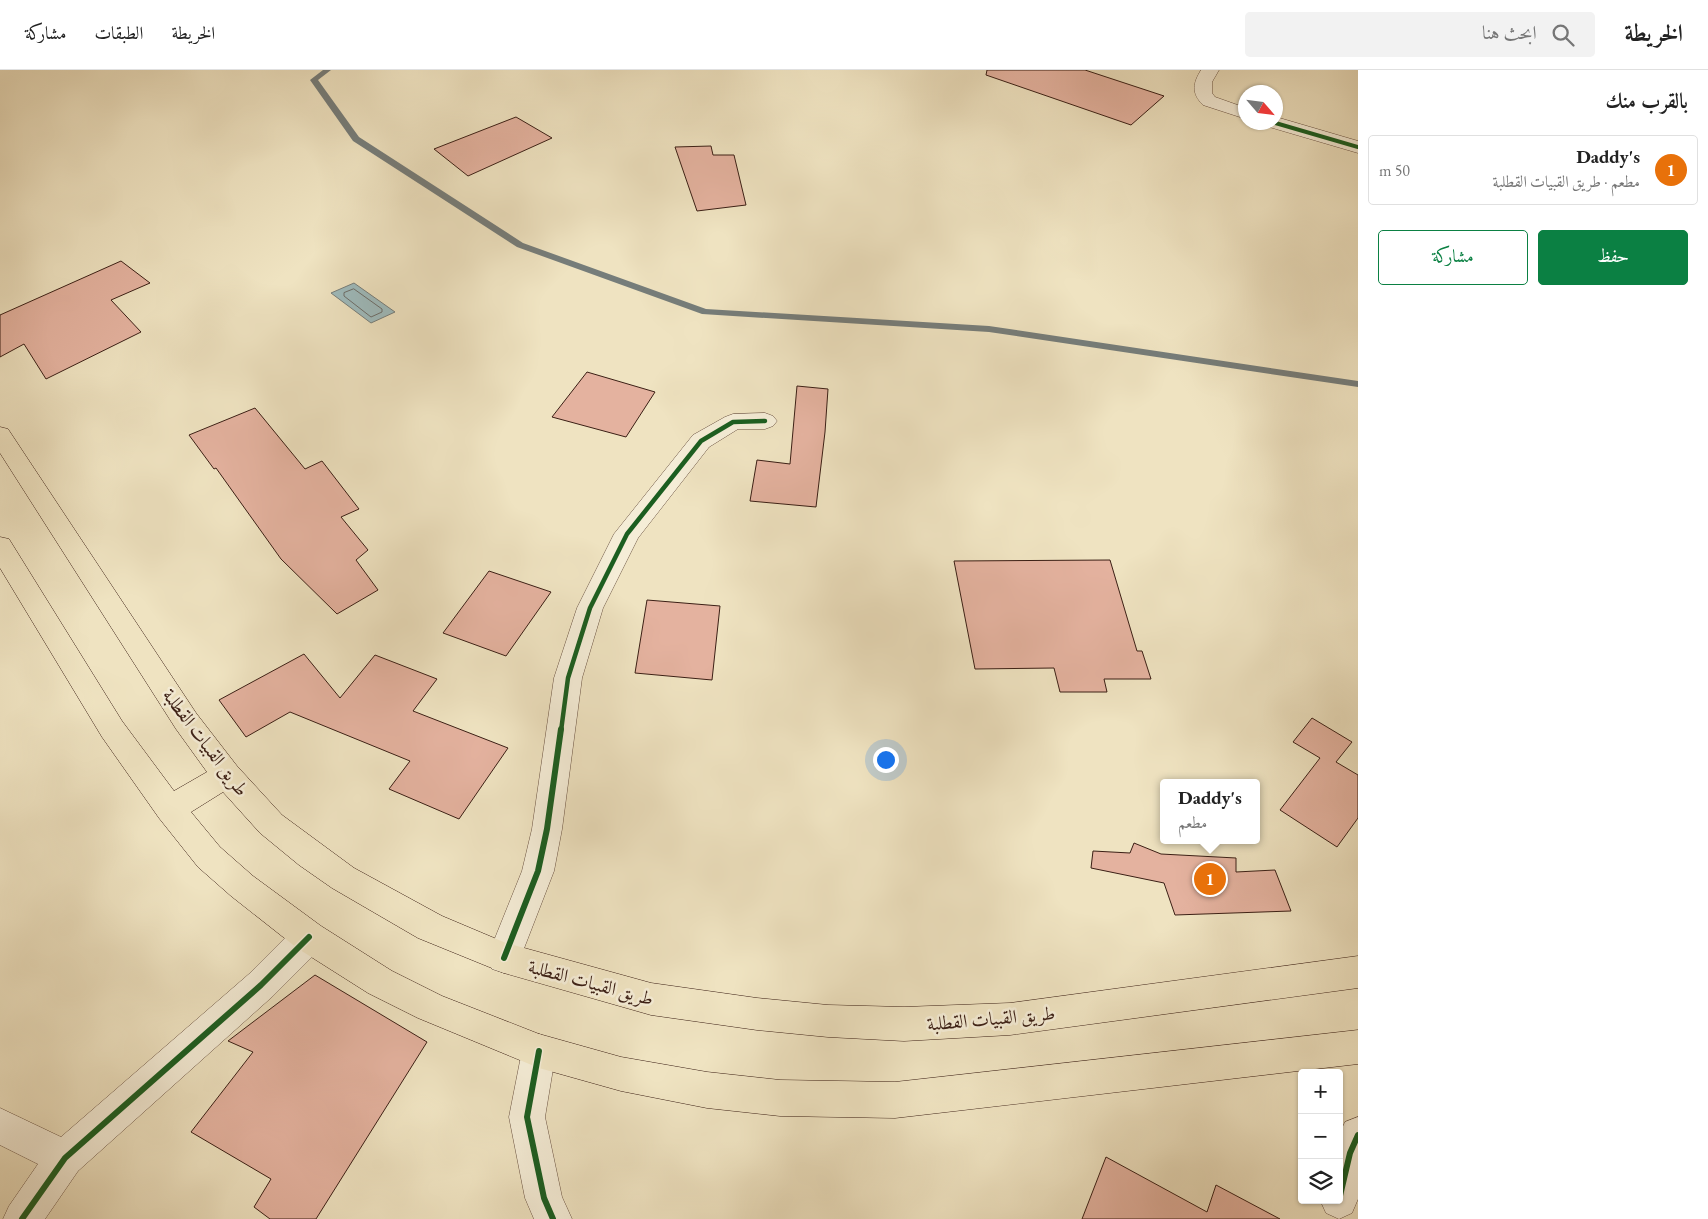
<!DOCTYPE html>
<html lang="ar">
<meta charset="utf-8">
<style>
body{margin:0;font-family:"EB Garamond",Amiri,serif;background:#f2f2f2;color:#222;direction:rtl}
.controls{position:absolute;right:15px;bottom:15px;display:grid;overflow:hidden;border-radius:5px;box-shadow:0 1px 4px #0004}
.controls button{width:45px;height:45px;display:grid;place-items:center;padding:0;border:0;border-bottom:1px solid #e0e0e0;background:#fff;color:#222;font:25px sans-serif}
.compass{position:absolute;left:1238px;top:15px;width:45px;height:45px;border-radius:50%;background:#fff;box-shadow:0 1px 4px #0004;rotate:118deg}
.you{position:absolute;left:885px;top:689px;width:18px;height:18px;margin:-12px;border:4px solid #fff;border-radius:50%;background:#1a73e8;box-shadow:0 0 0 8px #1a73e833}
.badge{display:grid;place-items:center;width:32px;height:32px;border-radius:50%;background:#0b8043;color:#fff;font-size:16px;font-weight:700}
.pin{position:absolute;translate:-50% -50%;border:2px solid #fff;box-shadow:0 1px 5px #0006}
.popup{position:absolute;left:1160px;top:709px;width:100px;height:65px;box-sizing:border-box;display:grid;place-content:center;border-radius:5px;background:#fff;filter:drop-shadow(0 1px 4px #0005);font-size:16px;white-space:nowrap;color:#767676}
.popup b{font-size:19px;color:#222}
.popup::after{content:'';position:absolute;left:50%;top:100%;margin-left:-10px;border:10px solid transparent;border-top-color:#fff}
.list{margin:0;padding:0;list-style:none}
h2{display:flex;justify-content:space-between;align-items:center;height:65px;margin:0;padding:0 20px;font-size:21px}
h2 small{font-size:16px;font-weight:400;color:#767676}
.list li{display:grid;grid-template-columns:32px 1fr auto;gap:15px;align-items:center;box-sizing:border-box;height:70px;margin:0 10px 10px;padding:0 10px;border:1px solid #e0e0e0;border-radius:5px}
.list b{display:block;font-size:19px;white-space:nowrap}
.list p{margin:0;font-size:16px;white-space:nowrap;color:#767676}
.list em{font-size:16px;font-style:normal;color:#767676}
.actions{display:flex;gap:10px;padding:15px 20px}
.actions a{flex:1;padding:11px 0;border:1px solid #0b8043;border-radius:5px;text-align:center;font-size:18px;color:#0b8043}
.actions .main{background:#0b8043;color:#fff}
.icon{flex:none;width:28px;height:28px;fill:none;stroke:currentColor;stroke-width:2;stroke-linecap:round;stroke-linejoin:round}
.map{position:relative;flex:none;width:1358px;height:1149px;overflow:hidden;direction:ltr}
header{display:flex;align-items:center;gap:30px;box-sizing:border-box;height:70px;padding:0 25px;background:#fff;border-bottom:1px solid #e0e0e0}
header strong{font-size:24px}
nav{display:flex;gap:28px;margin-inline-start:auto;font-size:18px}
.search{width:350px;height:45px;background:#f2f2f2;display:flex;align-items:center;gap:12px;box-sizing:border-box;padding:0 18px;border-radius:5px;color:#767676;font-size:19px}
main{display:flex}
aside{flex:1;background:#fff}
.map>svg:first-child{display:block}
.water{fill:#9ebbbd;stroke:#767d7a}
.lines{fill:none;stroke-linecap:round;stroke-linejoin:round}
.shore{stroke:#6c6d69;stroke-width:1}
.stream{fill:#767d7a;fill-rule:evenodd}
.building{fill:#e4b29f;stroke:#3b1f15}
.minor-casing{stroke:#685040;stroke-width:1}
.major-casing{stroke:#3b1f15;stroke-width:1}
.minor{fill:#f5edd7;fill-rule:evenodd}
.major{fill:#efe3c1;fill-rule:evenodd}
.cycleway-far2-casing{stroke:#f5edd7;stroke-width:6}
.cycleway-far1-casing{stroke:#f5edd7;stroke-width:8}
.cycleway-casing{stroke:#f5edd7;stroke-width:9}
.cycleway-far2{stroke:#1b5e20;stroke-width:4}
.cycleway-far1{stroke:#1b5e20;stroke-width:4.5}
.cycleway{stroke:#1b5e20;stroke-width:6}
.labels{text-anchor:middle;stroke-width:5;stroke-linejoin:round;paint-order:stroke}
.street-label{font-size:19px;fill:#3b1f15;stroke:#f5edd7}
</style>
<header>
<strong>الخريطة</strong>
<div class="search"><svg class="icon" aria-label="search" viewBox="0 0 24 24"><circle cx="10" cy="10" r="6"/><path d="M15 15l6 6"/></svg>ابحث هنا</div>
<nav><a>الخريطة</a><a>الطبقات</a><a>مشاركة</a></nav>
</header>
<main>
<aside>
<h2>بالقرب منك<small></small></h2>
<ul class="list">
<li><span class="badge" style="background:#e8710a">1</span><div><b>Daddy's</b><p>مطعم · طريق القبيات القطلبة</p></div><em>50 m</em></li>
</ul>
<div class="actions"><a class="main">حفظ</a><a>مشاركة</a></div>
</aside>
<div class="map">
<svg width="1358" height="1149" viewBox="0 0 1358 1149">
<rect width="100%" height="100%" fill="#efe3c1"/>
<filter id="stains"><feTurbulence type="fractalNoise" baseFrequency=".004" numOctaves="4"/><feColorMatrix values="0 0 0 0 .2 0 0 0 0 .09 0 0 0 0 .02 0 0 0 .5 -.17"/></filter>
<radialGradient id="worn" r=".72"><stop offset=".6" stop-color="#630" stop-opacity="0"/><stop offset="1" stop-color="#630" stop-opacity=".3"/></radialGradient>
<polygon class="water" points="354,213 395,242 371,253 331,223"/>
<g class="lines">
<polygon class="shore" points="354,219 382,239 382,242 371,247 344,226 344,223"/>
<polygon class="stream" points="323,0 331,0 318,10 359,67 523,173 706,239 989,256 1358,311 1358,317 989,262 702,244 517,177 353,71 310,10"/>
</g>
<g class="building">
<polygon points="987,0 1085,0 1164,26 1131,55 986,5"/>
<polygon points="516,47 552,68 468,106 434,79"/>
<polygon points="711,76 713,85 734,85 746,135 697,141 675,77"/>
<polygon points="121,191 150,213 111,230 141,262 46,309 24,274 0,287 0,245"/>
<polygon points="587,302 655,322 626,367 552,347"/>
<polygon points="797,316 828,319 825,362 816,437 750,431 757,390 790,394"/>
<polygon points="255,338 305,399 322,391 359,439 341,447 368,480 356,490 378,520 337,544 281,489 216,398 214,399 189,365"/>
<polygon points="1110,490 1137,581 1142,581 1151,609 1104,609 1107,622 1060,622 1054,598 975,599 954,491"/>
<polygon points="489,501 551,522 506,586 443,563"/>
<polygon points="647,530 720,536 712,610 635,603"/>
<polygon points="304,584 340,628 375,585 437,609 413,641 508,678 459,749 389,719 410,691 290,642 246,667 219,630"/>
<polygon points="1312,648 1352,672 1336,692 1358,705 1358,748 1337,777 1280,740 1320,688 1293,672"/>
<polygon points="1134,773 1161,784 1236,788 1236,802 1275,800 1291,841 1175,845 1164,813 1091,798 1093,781 1130,783"/>
<polygon points="315,905 427,972 316,1149 270,1149 254,1137 271,1109 191,1062 253,982 228,971"/>
<polygon points="1106,1087 1207,1142 1216,1115 1280,1149 1082,1149"/>
</g>
<g class="lines">
<g class="minor-casing">
<g id="minor">
<path d="M 1201,0 L 1219,0 L 1212,12 L 1212,23 L 1215,27 L 1246,38 L 1246,49 L 1203,35 C 1191,23 1193,13 1201,0 Z"/>
<polygon points="1276,47 1358,71 1358,83 1266,56 1263,52 1276,52"/>
<polygon points="765,343 773,346 777,351 773,356 765,359 738,359 709,377 638,468 603,538 582,608 562,759 554,801 516,899 504,903 492,899 487,888 522,801 532,759 554,608 577,538 614,464 693,365 725,347 733,344"/>
<polygon points="309,852 321,856 325,867 321,878 273,926 78,1101 45,1149 3,1149 9,1136 38,1094 0,1075 0,1038 61,1067 249,904 297,856"/>
<polygon points="539,964 551,969 556,981 545,1047 562,1127 572,1149 534,1149 525,1128 509,1047 522,981 527,969"/>
<polygon points="1358,1047 1358,1129 1352,1143 1339,1149 1326,1143 1320,1130 1339,1130 1339,1065 1345,1052"/>
</g>
</g>
<g class="major-casing">
<polygon id="major" points="0,357 8,359 196,643 237,696 282,745 354,798 442,846 506,873 651,913 757,928 828,935 904,937 1010,933 1358,886 1358,918 1010,965 904,971 828,967 757,960 651,945 504,903 418,868 332,818 299,795 260,763 223,722 191,742 220,777 253,806 321,856 392,901 442,926 539,964 621,987 707,1002 780,1010 895,1012 1358,960 1358,994 895,1048 780,1046 707,1038 621,1021 539,998 418,948 368,923 297,878 231,826 198,797 159,748 102,667 0,498 0,467 9,469 122,651 174,721 207,702 176,659 0,383"/>
</g>
<use href="#minor" class="minor"/>
<use href="#major" class="major"/>
<g class="cycleway-far2-casing">
<polyline id="cycleway-far2" points="1272,52 1358,77"/>
</g>
<g class="cycleway-far1-casing">
<polyline id="cycleway-far1" points="561,661 568,608 590,538 627,464 701,371 733,352 765,351"/>
</g>
<g class="cycleway-casing">
<g id="cycleway">
<polyline points="504,888 538,801 547,759 561,659"/>
<polyline points="539,981 527,1047 544,1128 553,1149"/>
<polyline points="1339,1130 1350,1083 1358,1065"/>
<polyline points="22,1149 65,1088 261,915 309,867"/>
</g>
</g>
<use href="#cycleway-far2" class="cycleway-far2"/>
<use href="#cycleway-far1" class="cycleway-far1"/>
<use href="#cycleway" class="cycleway"/>
</g>
<g class="labels">
<g class="street-label">
<text transform="translate(206 672) rotate(53)" y="7">طريق القبيات القطلبة</text>
<text transform="translate(591 912) rotate(15)" y="7">طريق القبيات القطلبة</text>
<text transform="translate(991 948) rotate(-5)" y="7">طريق القبيات القطلبة</text>
</g>
</g>
<rect width="100%" height="100%" filter="url(#stains)"/>
<rect width="100%" height="100%" fill="url(#worn)"/>
</svg>
<div class="controls">
<button>+</button>
<button>−</button>
<button><svg class="icon" aria-label="layers" viewBox="0 0 24 24"><path d="M12 4l9 5-9 5-9-5zM3 14l9 5 9-5"/></svg></button>
</div>
<svg class="compass" viewBox="-18 -18 36 36"><path d="M0-13l5 13h-10z" fill="#e53935"/><path d="M0 13l5-13h-10z" fill="#767676"/></svg>
<div class="you"></div>
<div class="pin badge" style="left:1210px;top:809px;background:#e8710a">1</div>
<div class="popup"><b>Daddy's</b>مطعم</div>
</div>
</main>
